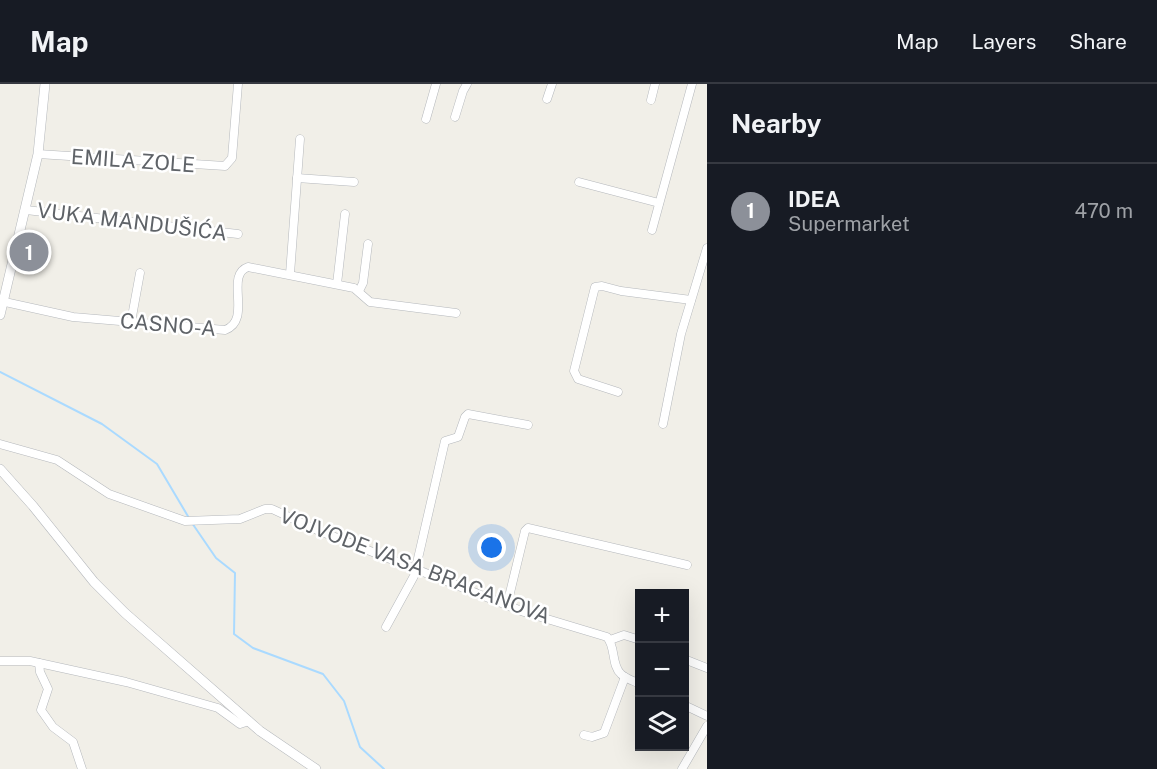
<!DOCTYPE html>
<meta charset="utf-8">
<style>
body{margin:0;font-family:"Public Sans",sans-serif;background:#20242c;color:#f1f3f6}
.controls{position:absolute;right:18px;bottom:18px;display:grid;overflow:hidden;border-radius:0px;box-shadow:0 6px 24px #0002}
.controls button{width:54px;height:54px;display:grid;place-items:center;padding:0;border:0;border-bottom:2px solid #363941;background:#171b24;color:#f1f3f6;font:30px sans-serif}
.you{position:absolute;left:492px;top:464px;width:21px;height:21px;margin:-15px;border:4px solid #fff;border-radius:50%;background:#1a73e8;box-shadow:0 0 0 9px #1a73e833}
.badge{display:grid;place-items:center;width:39px;height:39px;border-radius:50%;background:#8c9099;color:#fff;font-size:20px;font-weight:700}
.pin{position:absolute;translate:-50% -50%;border:3px solid #fff;box-shadow:0 2px 6px #0006}
.list{margin:0;padding:0;list-style:none}
h2{display:flex;justify-content:space-between;align-items:center;height:78px;margin:0;padding:0 24px;font-size:26px}
h2 small{font-size:20px;font-weight:400;color:#9ea1a6}
.list li{display:grid;grid-template-columns:39px 1fr auto;gap:18px;align-items:center;box-sizing:border-box;height:96px;padding:0 24px;border-top:2px solid #363941}
.list b{display:block;font-size:22px;white-space:nowrap}
.list p{margin:0;font-size:20px;white-space:nowrap;color:#9ea1a6}
.list em{font-size:20px;font-style:normal;color:#9ea1a6}
.icon{flex:none;width:33px;height:33px;fill:none;stroke:currentColor;stroke-width:2;stroke-linecap:round;stroke-linejoin:round}
.map{position:relative;flex:none;width:707px;height:685px;overflow:hidden}
header{display:flex;align-items:center;gap:36px;box-sizing:border-box;height:84px;padding:0 30px;background:#171b24;border-bottom:2px solid #363941}
header strong{font-size:28px}
nav{display:flex;gap:33px;margin-inline-start:auto;font-size:21px}
main{display:flex}
aside{flex:1;background:#171b24}
.map>svg:first-child{display:block}
.lines{fill:none;stroke-linecap:round;stroke-linejoin:round}
.stream{stroke:#aadaff;stroke-width:2}
.minor-casing{stroke:#b5b8bc;stroke-width:9}
.tertiary-casing{stroke:#b5b8bc;stroke-width:10}
.minor{stroke:#fff;stroke-width:8}
.tertiary{stroke:#fff;stroke-width:9}
.labels{text-anchor:middle;stroke-width:5;stroke-linejoin:round;paint-order:stroke}
.street-label{font-size:21px;fill:#5f6368;stroke:#fff}
</style>
<header>
<strong>Map</strong>
<nav><a>Map</a><a>Layers</a><a>Share</a></nav>
</header>
<main>
<div class="map">
<svg width="707" height="685" viewBox="0 0 707 685">
<rect width="100%" height="100%" fill="#f1efe8"/>
<g class="lines">
<g class="stream">
<polyline points="0,288 102,340 157,380 189,434"/>
<polyline points="192,439 216,474 235,489 234,550 253,564 323,590 344,617 360,663 384,685"/>
</g>
<g class="minor-casing">
<g id="minor">
<polyline points="547,15 552,0"/>
<polyline points="651,16 655,0"/>
<polyline points="455,33 463,7 467,0"/>
<polyline points="426,35 436,0"/>
<polyline points="38,70 225,82 232,74 238,0"/>
<polyline points="297,94 354,98"/>
<polyline points="579,98 659,119"/>
<polyline points="26,126 238,150"/>
<polyline points="652,146 692,0"/>
<polyline points="290,190 300,55"/>
<polyline points="337,200 345,130"/>
<polyline points="359,207 363,199 368,160"/>
<path d="M 0,217 L 73,233 L 225,246 C 253,236 224,191 248,183 L 354,204 L 370,218 L 456,229"/>
<polyline points="131,238 140,189"/>
<polyline points="618,308 578,295 574,287 595,203 602,202 621,207 691,216"/>
<polyline points="663,340 681,250 707,164"/>
<path d="M 0,360 L 57,376 L 109,410 L 185,437 L 240,435 L 265,425 L 272,425 L 317,446 L 524,528 L 607,553 C 616,563 611,581 621,590 C 626,595 634,597 640,600"/>
<polyline points="507,521 525,447 528,444 687,481"/>
<polyline points="386,543 414,492 445,357 458,353 465,333 468,330 528,341"/>
<polyline points="610,556 624,551 640,556"/>
<polyline points="684,575 707,584"/>
<polyline points="0,577 30,577 126,598 218,624 240,640 249,637"/>
<polyline points="39,579 40,588 48,605 41,626 53,643 73,658 82,685"/>
<polyline points="684,621 707,632"/>
<polyline points="584,651 592,653 604,649 625,593"/>
<polyline points="682,685 707,642"/>
</g>
</g>
<g class="tertiary-casing">
<g id="tertiary">
<polyline points="0,231 38,70 45,0"/>
<polyline points="0,385 33,422 94,498 125,529 260,647 316,685"/>
</g>
</g>
<use href="#minor" class="minor"/>
<use href="#tertiary" class="tertiary"/>
</g>
<g class="labels">
<g class="street-label">
<text transform="translate(133 77) rotate(4)" y="7">EMILA ZOLE</text>
<text transform="translate(132 138) rotate(7)" y="7">VUKA MANDUŠIĆA</text>
<text transform="translate(168 241) rotate(5)" y="7">CASNO-A</text>
<text transform="translate(415 482) rotate(21)" y="7">VOJVODE VASA BRACANOVA</text>
</g>
</g>
</svg>
<div class="controls">
<button>+</button>
<button>−</button>
<button><svg class="icon" aria-label="layers" viewBox="0 0 24 24"><path d="M12 4l9 5-9 5-9-5zM3 14l9 5 9-5"/></svg></button>
</div>
<div class="you"></div>
<div class="pin badge" style="left:29px;top:168px">1</div>
</div>
<aside>
<h2>Nearby<small></small></h2>
<ul class="list">
<li><span class="badge">1</span><div><b>IDEA</b><p>Supermarket</p></div><em>470 m</em></li>
</ul>
</aside>
</main>
